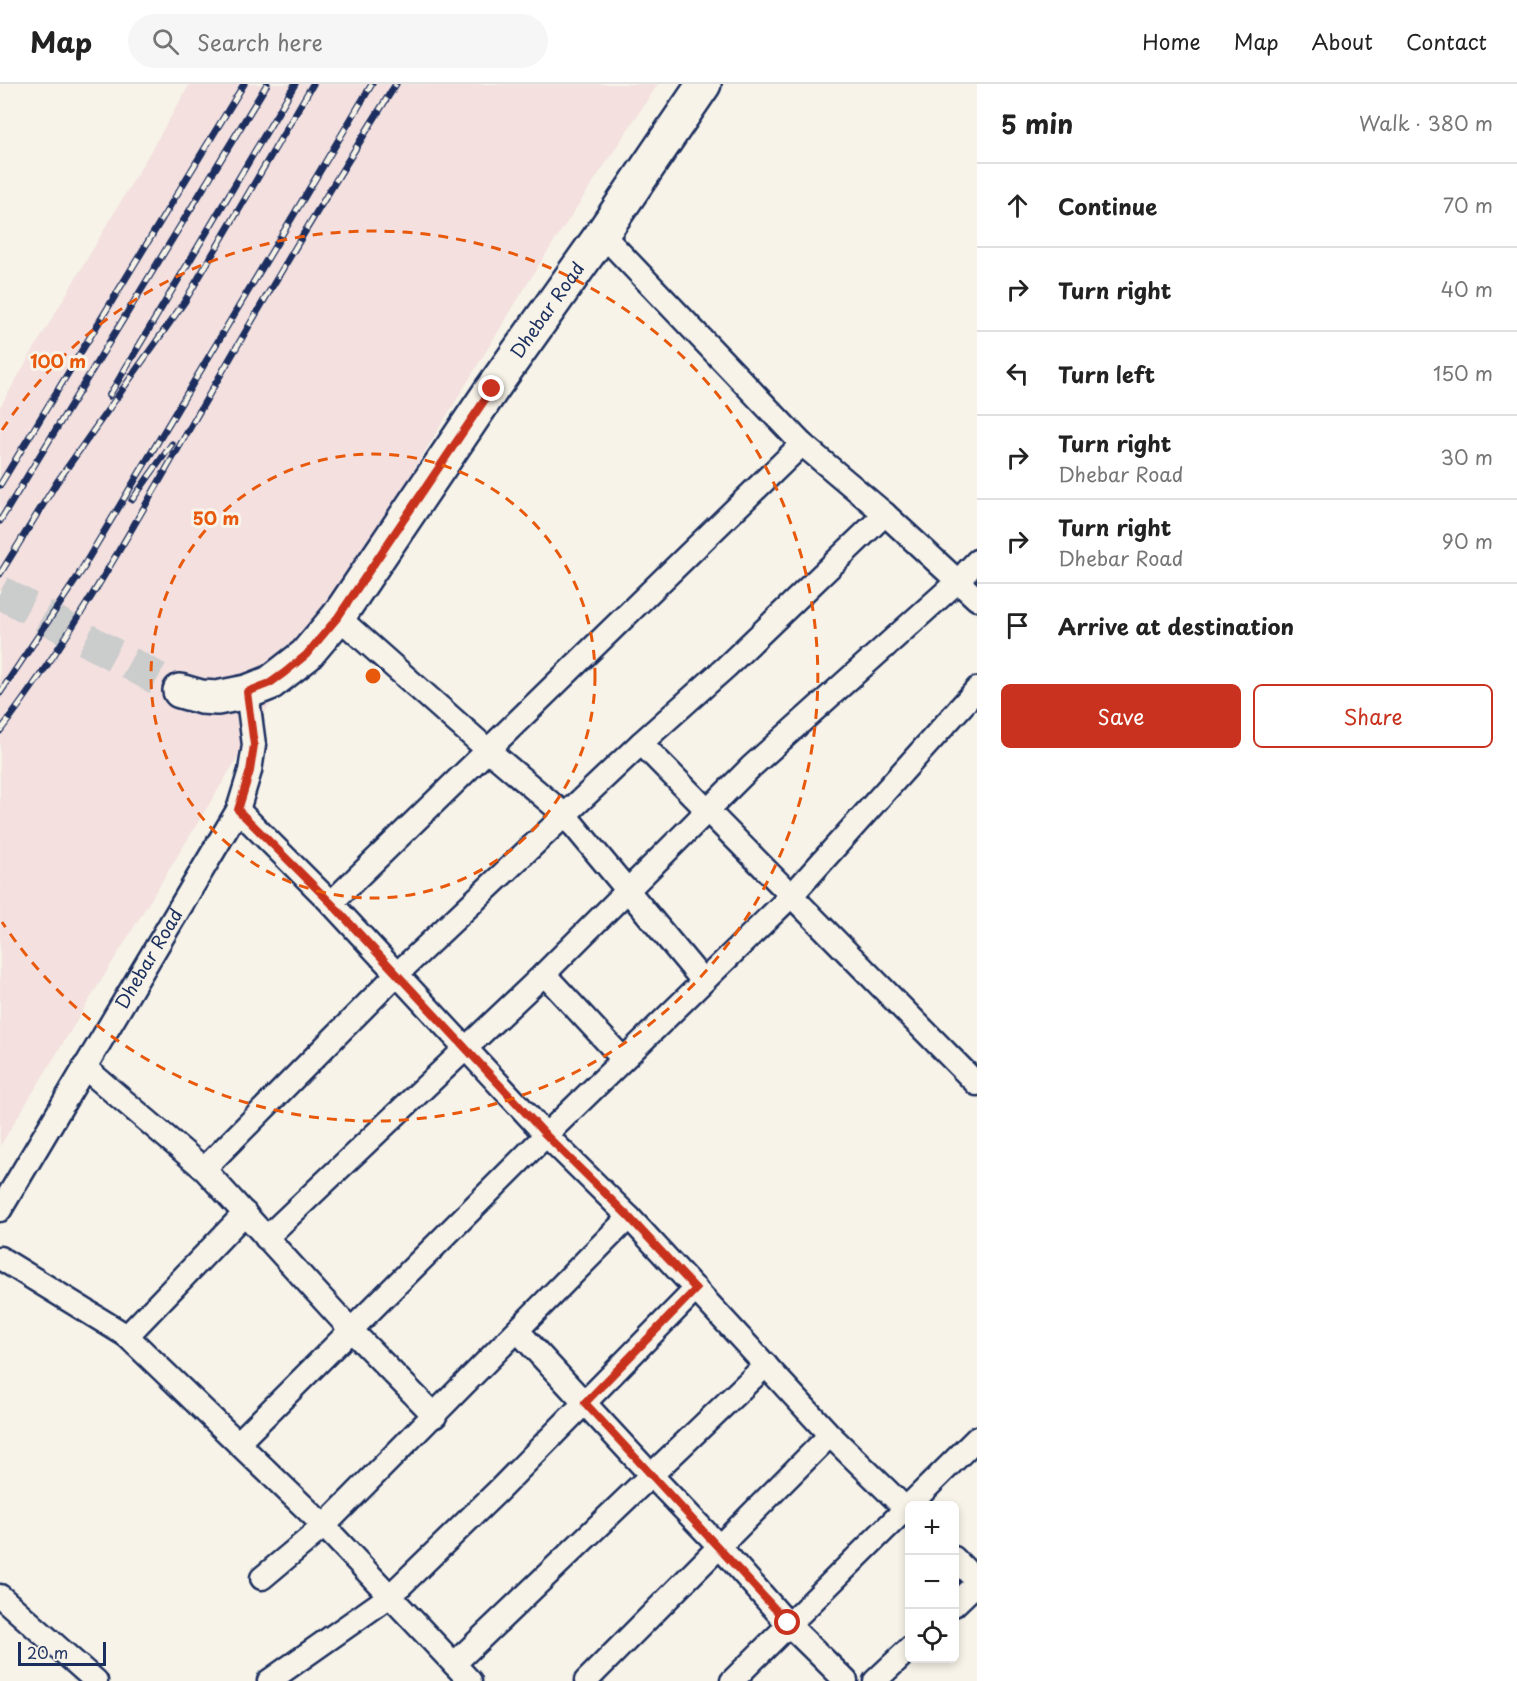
<!DOCTYPE html>
<meta charset="utf-8">
<style>
body{margin:0;font-family:"Playpen Sans",sans-serif;background:#f6f6f6;color:#222}
.controls{position:absolute;right:18px;bottom:18px;display:grid;overflow:hidden;border-radius:9px;box-shadow:0 3px 9px #0003}
.controls button{width:54px;height:54px;display:grid;place-items:center;padding:0;border:0;border-bottom:2px solid #e0e0e0;background:#fff;color:#222;font:30px sans-serif}
.scale{position:absolute;left:18px;bottom:15px;width:88px;box-sizing:border-box;padding-left:6px;border:3px solid #1b2f5e;border-top:0;font-size:16px;line-height:21px;white-space:nowrap;color:#1b2f5e;-webkit-text-stroke:4px #f7f3e8;paint-order:stroke}
.stop{position:absolute;width:18px;height:18px;margin:-14px;border:4px solid #c8321e;border-radius:50%;background:#fff}
.stop.end{background:#c8321e;border-color:#fff;box-shadow:0 2px 6px #0008}
.list{margin:0;padding:0;list-style:none}
h2{display:flex;justify-content:space-between;align-items:center;height:78px;margin:0;padding:0 24px;font-size:26px}
h2 small{font-size:20px;font-weight:400;color:#767676}
.list li{display:grid;grid-template-columns:39px 1fr auto;gap:18px;align-items:center;box-sizing:border-box;height:84px;padding:0 24px;border-top:2px solid #e0e0e0}
.list b{display:block;font-size:22px;white-space:nowrap}
.list p{margin:0;font-size:20px;white-space:nowrap;color:#767676}
.list em{font-size:20px;font-style:normal;color:#767676}
.actions{display:flex;gap:12px;padding:18px 24px}
.actions a{flex:1;padding:14px 0;border:2px solid #c8321e;border-radius:9px;text-align:center;font-size:21px;color:#c8321e}
.actions .main{background:#c8321e;color:#fff}
.icon{flex:none;width:33px;height:33px;fill:none;stroke:currentColor;stroke-width:2;stroke-linecap:round;stroke-linejoin:round}
.map{position:relative;flex:none;width:977px;height:1597px;overflow:hidden}
header{display:flex;align-items:center;gap:36px;box-sizing:border-box;height:84px;padding:0 30px;background:#fff;border-bottom:2px solid #e0e0e0}
header strong{font-size:28px}
nav{display:flex;gap:33px;margin-inline-start:auto;font-size:21px}
.search{width:420px;height:54px;background:#f6f6f6;display:flex;align-items:center;gap:15px;box-sizing:border-box;padding:0 21px;border-radius:33px;color:#767676;font-size:22px}
main{display:flex}
aside{flex:1;background:#fff}
.map>svg:first-child{display:block}
.built{fill:#f3e0df}
.lines{fill:none;stroke-linecap:round;stroke-linejoin:round}
.secondary-tunnel{stroke:#cbcccc;stroke-width:33;stroke-dasharray:33 16;stroke-linecap:butt}
.street-casing{stroke:#1b2f5e;stroke-width:27}
.secondary-casing{stroke:#1b2f5e;stroke-width:38}
.street{stroke:#f7f3e8;stroke-width:22}
.secondary{stroke:#f7f3e8;stroke-width:33}
.rail-casing{stroke:#1b2f5e;stroke-width:7}
.rail{stroke:#f7f3e8;stroke-width:4.5;stroke-dasharray:14;stroke-linecap:butt}
.route{stroke:#c8321e;stroke-width:8}
.ring{fill:none;stroke:#e8590c;stroke-width:3;stroke-dasharray:10 8}
.labels{text-anchor:middle;stroke-width:6;stroke-linejoin:round;paint-order:stroke}
.street-label{font-size:18px;fill:#1b2f5e;stroke:#f7f3e8}
.centre{fill:#e8590c;stroke:#f7f3e8;stroke-width:3}
.ring-label{font-size:18px;text-anchor:middle;font-weight:bold;fill:#e8590c;stroke:#f7f3e8;stroke-width:6;stroke-linejoin:round;paint-order:stroke}
</style>
<header>
<strong>Map</strong>
<div class="search"><svg class="icon" aria-label="search" viewBox="0 0 24 24"><circle cx="10" cy="10" r="6"/><path d="M15 15l6 6"/></svg>Search here</div>
<nav><a>Home</a><a>Map</a><a>About</a><a>Contact</a></nav>
</header>
<main>
<div class="map">
<svg width="977" height="1597" viewBox="0 0 977 1597">
<rect width="100%" height="100%" fill="#f7f3e8"/>
<filter id="ink" filterUnits="userSpaceOnUse"><feTurbulence type="fractalNoise" baseFrequency=".0167" numOctaves="2"/><feDisplacementMap in="SourceGraphic" scale="12" xChannelSelector="R" yChannelSelector="G"/><feConvolveMatrix kernelMatrix="1 2 1 2 8 2 1 2 1" color-interpolation-filters="sRGB"/></filter>
<g filter="url(#ink)">
<polygon class="built" points="190,0 658,0 542,176 0,1062 0,323"/>
<g class="lines">
<polyline class="secondary-tunnel" points="0,508 180,607"/>
<g class="street-casing">
<g id="street">
<polyline points="602,150 802,360 885,430 977,515"/>
<polyline points="338,533 488,666 565,731 703,897"/>
<polyline points="641,659 977,1000"/>
<polyline points="238,726 331,819 546,1051 629,1133 830,1351 910,1429"/>
<polyline points="331,819 802,360"/>
<polyline points="544,890 623,975"/>
<polyline points="84,983 204,1085 351,1246 435,1332"/>
<polyline points="204,1085 397,890 641,659 726,583 885,430"/>
<path id="s1" d="M 0,1126 L 238,726 L 250,687 L 254,661 L 247,608"/>
<polyline points="266,1154 544,890 751,683 958,497 977,477"/>
<polyline points="0,1174 127,1252 324,1442 470,1597"/>
<polyline points="518,1247 651,1391 719,1462 788,1540 846,1597"/>
<polyline points="127,1252 245,1129"/>
<polyline points="238,1359 546,1051 792,811 977,605"/>
<polyline points="954,1474 977,1497"/>
<polyline points="262,1494 324,1442 629,1133"/>
<polyline points="0,1512 96,1597"/>
<polyline points="954,1521 977,1499"/>
<polyline points="454,1580 766,1281"/>
<polyline points="269,1597 390,1512 499,1406 696,1205"/>
<polyline points="586,1597 830,1351"/>
<polyline points="732,1597 977,1354"/>
<polyline points="875,1597 910,1564"/>
</g>
</g>
<g class="secondary-casing">
<g id="secondary">
<path id="s2" d="M 180,607 L 201,613 L 217,614 L 247,608 L 270,599 L 306,571 L 338,533 L 492,305 L 602,150 L 704,0"/>
</g>
</g>
<use href="#street" class="street"/>
<use href="#secondary" class="secondary"/>
<g class="rail-casing">
<g id="rail">
<polyline points="109,312 295,0"/>
<polyline points="0,401 244,0"/>
<polyline points="132,416 172,360"/>
<polyline points="0,437 267,0"/>
<polyline points="80,488 372,0"/>
<polyline points="0,490 57,398 185,217 313,0"/>
<polyline points="0,609 85,482"/>
<path d="M 0,647 C 74,550 134,441 195,335 C 260,222 326,110 396,0"/>
</g>
</g>
<use href="#rail" class="rail"/>
</g>
</g>
<g class="lines" filter="url(#ink)">
<polyline class="route" points="492,305 338,533 306,571 284,589 270,599 247,608 254,661 250,687 238,726 331,819 546,1051 629,1133 696,1205 585,1319 788,1539"/>
</g>
<g class="ring">
<circle cx="373" cy="592" r="222"/>
<path d="M2 346A445 445 0 1 1 2 838"/>
</g>
<g class="labels">
<g class="street-label">
<text dy="6" stroke="none"><textPath href="#s2" startOffset="560">Dhebar Road</textPath></text>
<text dy="6" stroke="none"><textPath href="#s1" startOffset="292">Dhebar Road</textPath></text>
</g>
</g>
<circle cx="373" cy="592" r="9" class="centre"/>
<g class="ring-label">
<text x="58" y="284">100 m</text>
<text x="216" y="441">50 m</text>
</g>
</svg>
<div class="controls">
<button>+</button>
<button>−</button>
<button><svg class="icon" aria-label="locate" viewBox="0 0 24 24"><circle cx="12" cy="12" r="6"/><path d="M12 2v4M12 18v4M2 12h4M18 12h4"/></svg></button>
</div>
<div class="scale">20 m</div>
<div class="stop" style="left:788px;top:1539px"></div>
<div class="stop end" style="left:492px;top:305px"></div>
</div>
<aside>
<h2>5 min<small>Walk · 380 m</small></h2>
<ul class="list">
<li><svg class="icon" aria-label="ahead" viewBox="0 0 24 24"><path d="M12 20V5M6 11l6-6 6 6"/></svg><div><b>Continue</b></div><em>70 m</em></li>
<li><svg class="icon" aria-label="right" viewBox="0 0 24 24"><path d="M7 20v-9h11M14 6l5 5-5 5"/></svg><div><b>Turn right</b></div><em>40 m</em></li>
<li><svg class="icon" aria-label="left" viewBox="0 0 24 24"><path d="M17 20v-9H6M10 6l-5 5 5 5"/></svg><div><b>Turn left</b></div><em>150 m</em></li>
<li><svg class="icon" aria-label="right" viewBox="0 0 24 24"><path d="M7 20v-9h11M14 6l5 5-5 5"/></svg><div><b>Turn right</b><p>Dhebar Road</p></div><em>30 m</em></li>
<li><svg class="icon" aria-label="right" viewBox="0 0 24 24"><path d="M7 20v-9h11M14 6l5 5-5 5"/></svg><div><b>Turn right</b><p>Dhebar Road</p></div><em>90 m</em></li>
<li><svg class="icon" aria-label="arrive" viewBox="0 0 24 24"><path d="M6 21V4h12l-3 4 3 4H6"/></svg><div><b>Arrive at destination</b></div></li>
</ul>
<div class="actions"><a class="main">Save</a><a>Share</a></div>
</aside>
</main>
